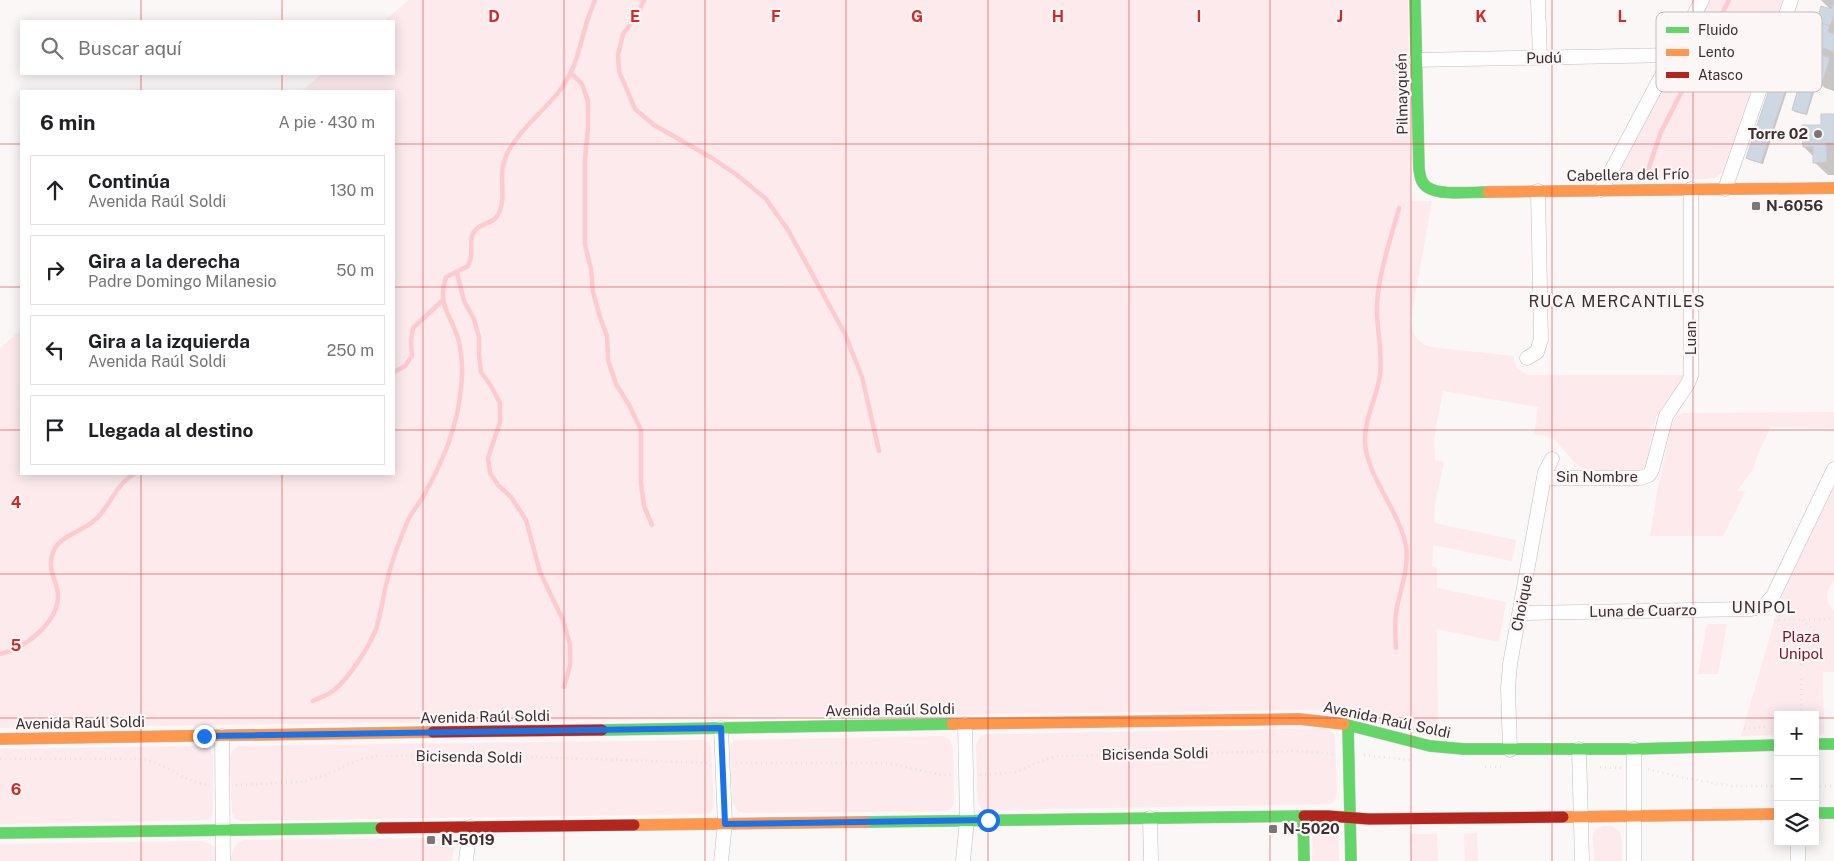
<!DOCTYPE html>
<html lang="es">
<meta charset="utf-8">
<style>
body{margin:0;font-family:"Public Sans",sans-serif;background:#f2f2f2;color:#202124}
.controls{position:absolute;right:15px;bottom:15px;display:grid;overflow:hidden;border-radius:0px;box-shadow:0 2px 12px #0003}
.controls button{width:45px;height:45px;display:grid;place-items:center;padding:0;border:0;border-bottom:1px solid #e0e0e0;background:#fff;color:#202124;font:25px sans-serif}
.stop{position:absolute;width:15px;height:15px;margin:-11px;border:4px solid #1a73e8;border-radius:50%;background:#fff}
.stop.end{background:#1a73e8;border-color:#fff;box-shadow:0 1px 5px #0008}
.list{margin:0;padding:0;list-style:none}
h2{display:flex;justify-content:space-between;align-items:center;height:65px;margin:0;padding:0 20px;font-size:21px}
h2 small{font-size:16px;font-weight:400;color:#757577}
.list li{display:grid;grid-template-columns:32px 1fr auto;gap:15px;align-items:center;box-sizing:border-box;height:70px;margin:0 10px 10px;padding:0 10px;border:1px solid #e0e0e0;border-radius:0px}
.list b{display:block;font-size:19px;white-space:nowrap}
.list p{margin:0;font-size:16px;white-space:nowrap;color:#757577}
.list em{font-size:16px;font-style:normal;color:#757577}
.icon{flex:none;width:28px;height:28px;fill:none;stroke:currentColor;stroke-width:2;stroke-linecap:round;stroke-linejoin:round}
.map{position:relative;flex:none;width:1834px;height:861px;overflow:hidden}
.search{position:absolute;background:#fff;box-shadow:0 2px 12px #0003;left:20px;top:20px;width:375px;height:55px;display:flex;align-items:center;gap:12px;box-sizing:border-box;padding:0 18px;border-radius:0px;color:#757577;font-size:19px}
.panel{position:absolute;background:#fff;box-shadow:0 2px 12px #0003;left:20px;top:90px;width:375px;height:385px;border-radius:0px}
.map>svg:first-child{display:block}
.green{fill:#fceaec}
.shadow{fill:#0003}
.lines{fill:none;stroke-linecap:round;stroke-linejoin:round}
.stream{stroke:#fdcad0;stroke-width:4.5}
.building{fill:#cdd8e3;stroke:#c8cacd}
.street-casing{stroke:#c3bcbc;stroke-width:15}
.fast-casing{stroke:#c3bcbc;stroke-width:12}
.slow-casing{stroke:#c3bcbc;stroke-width:12}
.jam-casing{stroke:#c3bcbc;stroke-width:12}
.path{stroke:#e5e3e3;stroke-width:2.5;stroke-dasharray:1 4;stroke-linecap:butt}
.street{stroke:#fefefe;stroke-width:14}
.fast{stroke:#63d668;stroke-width:11}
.slow{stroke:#ff974d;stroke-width:11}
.jam{stroke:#b3261e;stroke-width:11}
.route{stroke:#1a73e8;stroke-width:6}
.grid{fill:none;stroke:#d62828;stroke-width:1;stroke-opacity:0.55}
.poi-dot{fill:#7e7676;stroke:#fcf6f6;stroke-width:2}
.labels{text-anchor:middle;stroke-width:4.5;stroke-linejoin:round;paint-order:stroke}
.street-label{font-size:15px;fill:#3b3031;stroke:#fcf6f6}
.poi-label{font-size:15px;font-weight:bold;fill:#3b3031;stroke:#fcf6f6;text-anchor:start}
.park-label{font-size:15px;fill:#7a1431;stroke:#fcf6f6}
.neighbourhood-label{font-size:16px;letter-spacing:1px;fill:#3b3031;stroke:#fcf6f6}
.key{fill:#fcf6f6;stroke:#c2bbbb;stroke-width:1}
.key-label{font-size:14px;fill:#3b3031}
.grid-label{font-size:16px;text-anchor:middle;font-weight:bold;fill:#d62828;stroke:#fcf6f6;stroke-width:4.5;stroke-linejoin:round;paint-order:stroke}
</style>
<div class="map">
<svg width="1834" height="861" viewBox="0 0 1834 861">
<rect width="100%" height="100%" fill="#fbf7f7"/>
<g class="green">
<path d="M 409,0 L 1408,0 L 1411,201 L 1432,201 L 1411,319 C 1411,334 1417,343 1431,347 L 1513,356 L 1516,367 L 1527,375 L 1685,375 L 1656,417 L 1645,467 L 1641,470 L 1637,471 L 1584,470 L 1577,465 L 1553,438 L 1534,434 L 1538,407 L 1443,391 L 1434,438 L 1435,460 L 1444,462 L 1435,504 L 1434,523 L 1516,540 L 1512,561 L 1433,545 L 1432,566 L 1437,567 L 1437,588 L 1506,602 L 1499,642 L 1437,629 L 1438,739 L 1328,711 L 1306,710 L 0,728 L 0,348 L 21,330 L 21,474 L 394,474 L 394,91 L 302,91 L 322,74 L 394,74 L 394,21 L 384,21 Z"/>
<polygon points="1710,0 1783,0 1723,171 1715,178 1703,179 1626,178 1621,171 1622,162"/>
<path d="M 1834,412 L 1834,428 L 1771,427 L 1759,451 L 1752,471 L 1737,491 L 1745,492 L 1723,536 L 1650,536 L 1657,493 L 1671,426 C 1673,419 1677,414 1685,413 Z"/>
<path d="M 1834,483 L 1834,581 C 1826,590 1824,602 1834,611 L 1834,672 L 1823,672 L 1824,734 L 1815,735 L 1815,715 L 1778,715 L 1778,735 L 1741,736 L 1781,598 Z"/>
<polygon points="1707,624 1727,624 1718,674 1698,674"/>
<polygon points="1324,728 1333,732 1335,737 1337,792 1335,800 1331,804 988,810 981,809 978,803 976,745 980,737 986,734"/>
<polygon points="943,736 950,740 953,749 954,804 952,807 947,811 747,813 739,812 733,804 730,750 731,744 736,740"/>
<polygon points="704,740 708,742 711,747 714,805 712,811 708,814 240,821 235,819 232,813 230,757 232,750 239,746"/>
<polygon points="200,746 209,749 213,756 213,811 212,817 208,820 0,824 0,749"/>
<path d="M 1322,826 C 1342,827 1339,847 1339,861 L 1312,861 L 1313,834 Z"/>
<polygon points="1603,826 1612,826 1620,832 1622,842 1622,861 1594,861 1593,835 1595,830"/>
<polygon points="1477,833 1478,861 1465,861 1464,834"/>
<polygon points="1437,834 1438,861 1411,861 1410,834"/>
<path d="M 443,838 L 452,842 L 454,848 L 452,861 L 231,861 C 232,851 233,843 244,840 Z"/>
<polygon points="201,841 209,843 215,848 216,861 0,861 0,844"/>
</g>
<g class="shadow">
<polygon points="1821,0 1834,0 1834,91 1825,88 1812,75 1813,73 1806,67 1807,64 1793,50 1819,38 1821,33 1816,28 1831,10"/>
<polygon points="1789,81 1790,82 1763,164 1749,160 1747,158"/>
<polygon points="1813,87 1815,89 1807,115 1795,112 1793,110"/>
<polygon points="1834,115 1834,175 1828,175 1814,162 1814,157 1804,147"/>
</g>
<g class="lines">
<g class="stream">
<polyline points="644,0 636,17 623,34 618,55 619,71 635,109 654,125 712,158 737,175 766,199 788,230 845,334 862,377 879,451"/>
<polyline points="571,73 582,84 588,101 588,128 585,159 585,245 591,269 593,292 600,317 607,336 608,360 616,384 629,405 641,430 641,483 644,506 652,525"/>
<polyline points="1647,173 1661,132 1729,0"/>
<polyline points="457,273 464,301 474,319 479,337 479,355 481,372 491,386 500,403 500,422 488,458 490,473 498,485 511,497 526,520 540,572 563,620 570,645 570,665 564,687"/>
<polyline points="394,372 405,366 412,356 411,341 413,328 443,300"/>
<path d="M 1396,648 C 1395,634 1394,620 1397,607 C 1401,587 1409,568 1406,547 C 1400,511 1367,478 1365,442 C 1364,418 1377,398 1380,375 C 1383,352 1376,328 1377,304 C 1379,271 1391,239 1399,208"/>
<path d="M 0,654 C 24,649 58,623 58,596 C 58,580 46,571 53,552 C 60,535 82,532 95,520 C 110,507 115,485 134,474"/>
<path d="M 313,701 C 319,698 325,696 330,693 C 346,683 370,646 376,629 C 381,613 383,597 387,581 C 392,560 400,539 408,520 C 412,512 418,505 423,497 C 442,463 458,427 461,387 C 463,373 462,357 459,342 C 453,317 436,306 446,277 L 468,266 C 469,263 471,259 471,256 C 472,247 470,241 473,233 C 479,222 494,225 499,213 C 508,192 495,174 509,150 C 521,128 546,109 561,89 C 577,66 578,51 586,25 C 588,17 592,8 595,0"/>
</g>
</g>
<g class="building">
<polygon points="1831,0 1834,0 1834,16 1830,26 1817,22 1821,6 1831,9 1834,1"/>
<polygon points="1817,22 1830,26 1828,32 1834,34 1834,52 1823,48 1821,55 1830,58 1823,80 1811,76 1812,70 1805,67 1809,56 1791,50 1798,30 1818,36 1820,30 1815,28"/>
<polygon points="1774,75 1789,80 1761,163 1746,158"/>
<polygon points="1800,82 1814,86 1806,114 1792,110"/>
<polygon points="1821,114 1834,114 1834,143 1826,143 1827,162 1813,163 1813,147 1803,147 1802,125 1821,125"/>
</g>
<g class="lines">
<g class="street-casing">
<g id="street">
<polyline points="1538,0 1540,58"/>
<polyline points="1416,60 1672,55"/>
<polyline points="1725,189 1791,0"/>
<polyline points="1601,190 1702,0"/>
<polyline points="1527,358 1537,352 1541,339 1538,191"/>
<polyline points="1544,478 1640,478 1649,475 1652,470 1666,416 1687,385 1691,376 1691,189"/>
<polyline points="1520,613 1751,609 1764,606 1773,596 1834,469"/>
<polyline points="222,736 223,861"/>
<polyline points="1579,749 1582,861"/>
<polyline points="1510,750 1508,688 1510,664 1545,472 1552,459"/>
<polyline points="1150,818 1151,861"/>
<polyline points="466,861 470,827"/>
<polyline points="721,861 725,824 721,728"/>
<polyline points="963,861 967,820 965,724"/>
<polyline points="1634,861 1634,749"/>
<polyline points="1798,861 1798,842"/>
</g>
</g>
<g class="fast-casing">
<g id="fast">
<path d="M 1415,0 L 1419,169 C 1420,176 1421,183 1427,187 C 1439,196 1472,192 1488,192"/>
<polyline points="1344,724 1430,746 1464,749 1634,749 1778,745"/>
<polyline points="1348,725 1351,861"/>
<polyline points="602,730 952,724"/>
<polyline points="1815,744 1834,744"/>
<polyline points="1815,813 1834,813"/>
<polyline points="1303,816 1304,861"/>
<polyline points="866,822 1304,816"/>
<polyline points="0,833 381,828"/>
</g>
</g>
<g class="slow-casing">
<g id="slow">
<polyline points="1488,192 1834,188"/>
<polyline points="952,724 1299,719 1344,724"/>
<polyline points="0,739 433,732"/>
<polyline points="1563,817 1778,814"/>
<polyline points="634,825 866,822"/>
</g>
</g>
<g class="jam-casing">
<g id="jam">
<polyline points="433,732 602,730"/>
<polyline points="1304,816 1328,816 1369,819 1563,817"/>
<polyline points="381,828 634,825"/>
</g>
</g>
<g class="path">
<polyline points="1774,620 1834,619"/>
<polyline points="1778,621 1783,606"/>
<polyline points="1801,715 1801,662 1814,650 1814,630 1802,620"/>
<polyline points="1744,728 1765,727"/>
<polyline points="1364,755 1410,760"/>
<path d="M 0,759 L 143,759 C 167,764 186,784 210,785"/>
<polyline points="736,763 887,763 942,775 954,775"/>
<polyline points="1485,767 1502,767"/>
<polyline points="1600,767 1622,768"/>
<polyline points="1648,769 1684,778 1732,786 1778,786"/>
<polyline points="980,775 1016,772 1046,759 1059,756 1297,751 1333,754"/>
<polyline points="236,785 301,782 323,776 358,760 377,756 475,755 710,763"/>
<polyline points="1815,786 1834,786"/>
</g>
<use href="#street" class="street"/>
<use href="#fast" class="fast"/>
<use href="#slow" class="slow"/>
<use href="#jam" class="jam"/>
</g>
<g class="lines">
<polyline class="route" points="204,736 721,728 725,824 988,820"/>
</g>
<path class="grid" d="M 141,0 L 141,21M 282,0 L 282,21M 423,0 L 423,861M 564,0 L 564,861M 705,0 L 705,861M 846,0 L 846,861M 988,0 L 988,861M 1129,0 L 1129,861M 1270,0 L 1270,861M 1411,0 L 1411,861M 1552,0 L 1552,861M 1693,0 L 1693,861M 141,74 L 141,91M 282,74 L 282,91M 0,144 L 21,144M 394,144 L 1834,144M 0,287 L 21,287M 394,287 L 1834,287M 0,430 L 21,430M 394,430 L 1834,430M 141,474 L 141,861M 282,474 L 282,861M 0,574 L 1834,574M 0,718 L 1778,718M 1815,718 L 1834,718"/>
<g class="poi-dot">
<circle cx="1818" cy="134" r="5"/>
<rect x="1751" y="201" width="10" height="10" rx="2.5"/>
<rect x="1268" y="824" width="10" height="10" rx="2.5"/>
<rect x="426" y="835" width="10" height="10" rx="2.5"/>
</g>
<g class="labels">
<g class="street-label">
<text transform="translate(1544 58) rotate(-1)" y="5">Pudú</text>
<text transform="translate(1402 94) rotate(-91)" y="5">Pilmayquén</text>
<text transform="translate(1628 175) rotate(-1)" y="5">Cabellera del Frío</text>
<text transform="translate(1691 338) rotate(-90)" y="5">Luan</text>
<text x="1597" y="482">Sin Nombre</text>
<text transform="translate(1522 603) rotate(-79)" y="5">Choique</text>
<text transform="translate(1643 611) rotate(-1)" y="5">Luna de Cuarzo</text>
<text transform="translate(890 710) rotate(-1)" y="5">Avenida Raúl Soldi</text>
<text transform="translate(485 717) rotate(-1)" y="5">Avenida Raúl Soldi</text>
<text transform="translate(1387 720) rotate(12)" y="5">Avenida Raúl Soldi</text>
<text transform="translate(80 723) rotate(-1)" y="5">Avenida Raúl Soldi</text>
<text transform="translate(1155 754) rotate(-1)" y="5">Bicisenda Soldi</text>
<text transform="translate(469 757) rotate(1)" y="5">Bicisenda Soldi</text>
</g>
<g class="poi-label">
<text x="1808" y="139" text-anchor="end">Torre 02</text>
<text x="1766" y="211">N-6056</text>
<text x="1283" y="834">N-5020</text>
<text x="441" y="845">N-5019</text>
</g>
<g class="park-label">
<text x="1801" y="642">Plaza<tspan x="1801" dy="17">Unipol</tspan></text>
</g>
<g class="neighbourhood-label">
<text x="1617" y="307">RUCA MERCANTILES</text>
<text x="1764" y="613">UNIPOL</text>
</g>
</g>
<rect x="1656" y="12" width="166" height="80" rx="8" class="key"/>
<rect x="1666" y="27" width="23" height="6" fill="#63d668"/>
<rect x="1666" y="49" width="23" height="7" fill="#ff974d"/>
<rect x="1666" y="72" width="23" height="6" fill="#b3261e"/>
<g class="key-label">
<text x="1698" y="35">Fluido</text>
<text x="1698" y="57">Lento</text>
<text x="1698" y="80">Atasco</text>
</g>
<g class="grid-label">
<text x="494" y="22">D</text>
<text x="635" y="22">E</text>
<text x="776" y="22">F</text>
<text x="917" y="22">G</text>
<text x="1058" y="22">H</text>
<text x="1199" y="22">I</text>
<text x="1340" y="22">J</text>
<text x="1481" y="22">K</text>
<text x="1622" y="22">L</text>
<text x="16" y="508">4</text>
<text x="16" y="651">5</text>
<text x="16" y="795">6</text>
</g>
</svg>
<div class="controls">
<button>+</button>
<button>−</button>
<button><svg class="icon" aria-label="layers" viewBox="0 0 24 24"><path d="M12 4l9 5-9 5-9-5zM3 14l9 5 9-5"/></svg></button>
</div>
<div class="stop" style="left:988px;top:820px"></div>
<div class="stop end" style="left:204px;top:736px"></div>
<div class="search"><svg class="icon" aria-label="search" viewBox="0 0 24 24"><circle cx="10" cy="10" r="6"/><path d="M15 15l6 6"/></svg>Buscar aquí</div>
<section class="panel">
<h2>6 min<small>A pie · 430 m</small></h2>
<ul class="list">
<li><svg class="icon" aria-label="ahead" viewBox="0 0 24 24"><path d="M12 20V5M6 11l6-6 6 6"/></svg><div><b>Continúa</b><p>Avenida Raúl Soldi</p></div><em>130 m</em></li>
<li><svg class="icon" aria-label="right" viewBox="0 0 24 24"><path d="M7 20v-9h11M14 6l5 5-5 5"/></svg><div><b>Gira a la derecha</b><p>Padre Domingo Milanesio</p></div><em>50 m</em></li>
<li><svg class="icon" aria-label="left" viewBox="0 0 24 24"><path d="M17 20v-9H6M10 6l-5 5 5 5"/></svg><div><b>Gira a la izquierda</b><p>Avenida Raúl Soldi</p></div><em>250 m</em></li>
<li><svg class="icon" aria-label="arrive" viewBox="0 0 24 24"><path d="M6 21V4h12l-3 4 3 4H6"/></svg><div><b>Llegada al destino</b></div></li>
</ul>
</section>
</div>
